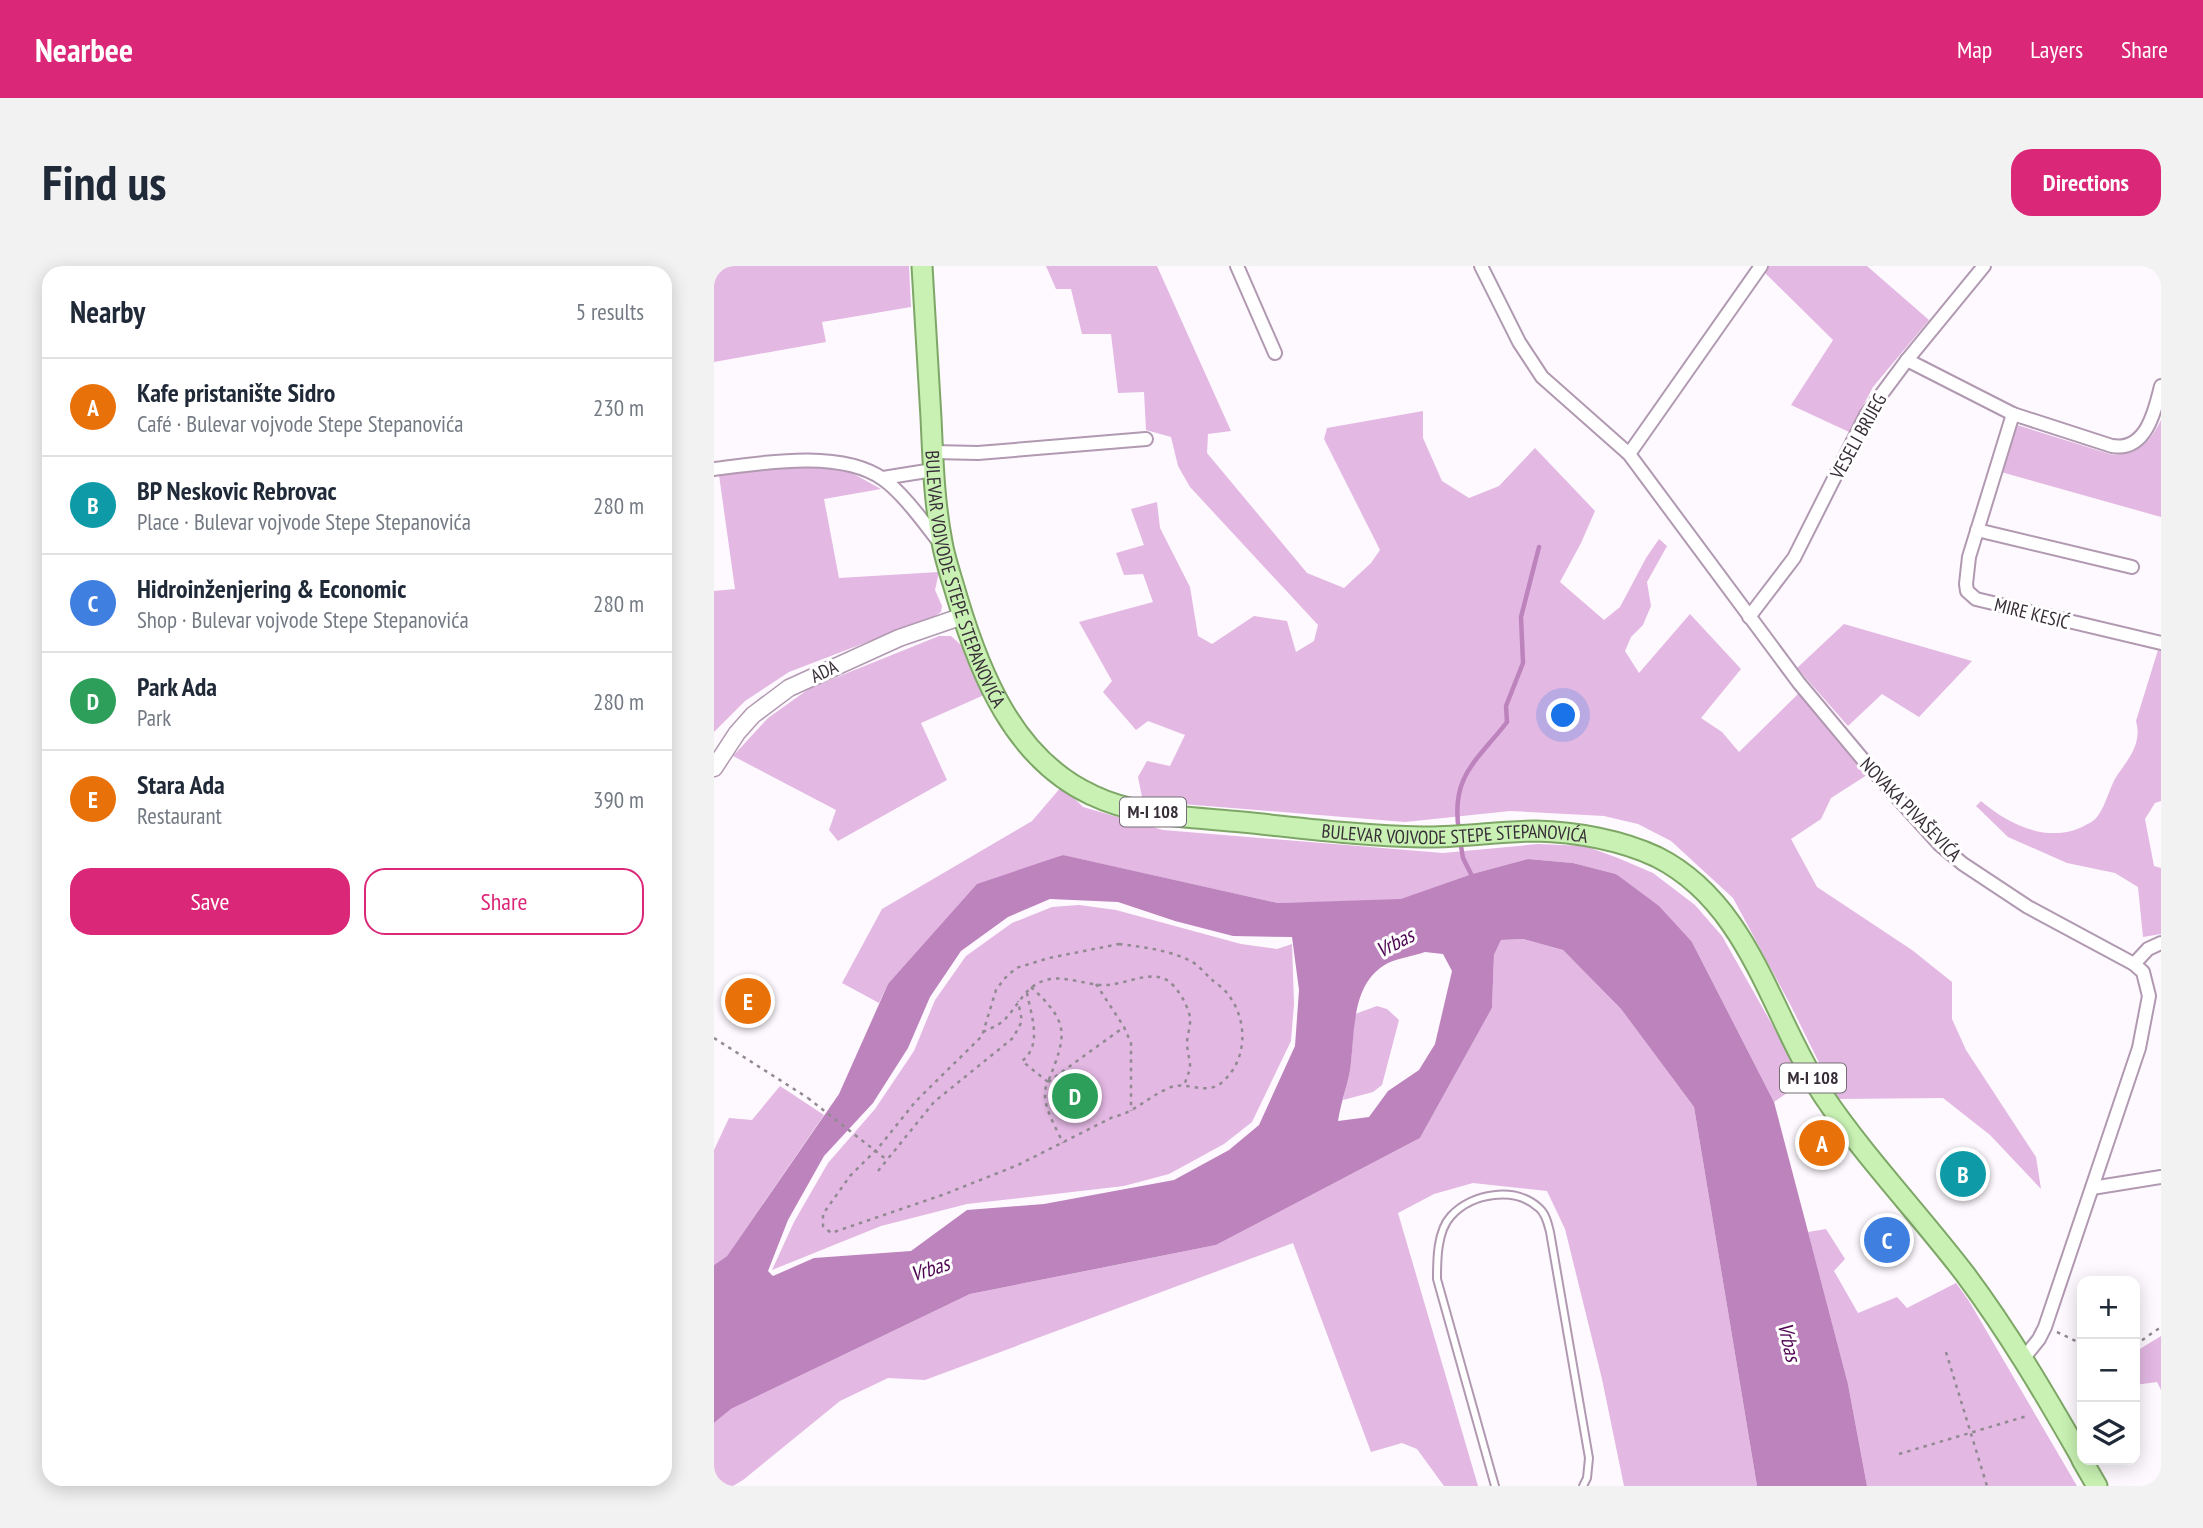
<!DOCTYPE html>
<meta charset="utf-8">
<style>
body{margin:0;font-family:"PT Sans Narrow",sans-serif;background:#f2f2f3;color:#1f2937}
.controls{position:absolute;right:21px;bottom:21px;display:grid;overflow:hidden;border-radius:14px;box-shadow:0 4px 18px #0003}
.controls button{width:63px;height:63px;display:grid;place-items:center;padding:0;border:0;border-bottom:2px solid #e0e1e3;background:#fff;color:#1f2937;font:35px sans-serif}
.you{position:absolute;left:850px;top:450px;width:24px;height:24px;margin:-18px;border:5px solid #fff;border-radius:50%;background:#1a73e8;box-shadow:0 0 0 10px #1a73e833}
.badge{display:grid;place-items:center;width:46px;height:46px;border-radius:50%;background:#db2777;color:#fff;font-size:23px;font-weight:700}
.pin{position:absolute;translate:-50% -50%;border:4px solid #fff;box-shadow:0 2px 7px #0006}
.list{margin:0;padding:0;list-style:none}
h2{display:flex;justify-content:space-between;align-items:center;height:91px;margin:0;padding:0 28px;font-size:30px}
h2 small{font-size:23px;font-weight:400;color:#747a83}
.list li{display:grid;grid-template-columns:46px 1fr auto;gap:21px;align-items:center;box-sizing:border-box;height:98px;padding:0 28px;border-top:2px solid #e0e1e3}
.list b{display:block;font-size:26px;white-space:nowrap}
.list p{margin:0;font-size:23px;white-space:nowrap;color:#747a83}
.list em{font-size:23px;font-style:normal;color:#747a83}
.actions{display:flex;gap:14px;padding:21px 28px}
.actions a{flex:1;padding:16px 0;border:2px solid #db2777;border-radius:21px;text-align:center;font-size:24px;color:#db2777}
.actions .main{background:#db2777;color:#fff}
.icon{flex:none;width:38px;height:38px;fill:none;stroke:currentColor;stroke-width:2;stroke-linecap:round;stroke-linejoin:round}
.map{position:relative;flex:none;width:1447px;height:1220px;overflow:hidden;border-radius:21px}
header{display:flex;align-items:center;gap:42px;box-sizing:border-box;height:98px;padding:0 35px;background:#db2777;color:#fff}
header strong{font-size:33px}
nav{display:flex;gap:38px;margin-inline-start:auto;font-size:24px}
.intro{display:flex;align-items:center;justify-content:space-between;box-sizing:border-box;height:168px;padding:0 42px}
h1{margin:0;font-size:49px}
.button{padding:18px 32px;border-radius:21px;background:#db2777;color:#fff;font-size:24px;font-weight:700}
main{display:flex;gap:42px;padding:0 42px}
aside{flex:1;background:#fff;border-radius:21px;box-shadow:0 4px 18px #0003}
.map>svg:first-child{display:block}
.green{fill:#e3b8e3}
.water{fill:#bd83bd;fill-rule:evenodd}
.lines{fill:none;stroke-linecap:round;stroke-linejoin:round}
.stream{stroke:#bd83bd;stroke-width:4.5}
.service-casing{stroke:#b199b1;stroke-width:10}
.minor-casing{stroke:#b199b1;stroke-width:16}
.tertiary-casing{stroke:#b199b1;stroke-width:19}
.primary-casing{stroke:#7ea767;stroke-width:23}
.path{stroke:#928a92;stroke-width:2.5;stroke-dasharray:3.5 5;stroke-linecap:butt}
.service{stroke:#fff;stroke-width:6}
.minor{stroke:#fff;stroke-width:12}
.tertiary{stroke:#fff;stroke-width:16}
.primary{stroke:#c8f1b3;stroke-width:19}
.path-bridge{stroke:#928a92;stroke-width:2.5;stroke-dasharray:3.5 5;stroke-linecap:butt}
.labels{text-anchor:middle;stroke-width:6;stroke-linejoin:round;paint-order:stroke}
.shield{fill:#fff;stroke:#746d74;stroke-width:2}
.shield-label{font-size:18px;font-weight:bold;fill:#382e38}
.street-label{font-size:19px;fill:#382e38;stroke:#fff}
.water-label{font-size:21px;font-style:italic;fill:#4f0652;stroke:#fff}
</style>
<header>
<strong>Nearbee</strong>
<nav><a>Map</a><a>Layers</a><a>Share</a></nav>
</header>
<div class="intro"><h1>Find us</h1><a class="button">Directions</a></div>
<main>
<aside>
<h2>Nearby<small>5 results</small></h2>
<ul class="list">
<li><span class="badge" style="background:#e8710a">A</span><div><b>Kafe pristanište Sidro</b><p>Café · Bulevar vojvode Stepe Stepanovića</p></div><em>230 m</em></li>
<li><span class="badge" style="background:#0f9aa8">B</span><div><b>BP Neskovic Rebrovac</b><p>Place · Bulevar vojvode Stepe Stepanovića</p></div><em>280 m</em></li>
<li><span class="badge" style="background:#3f7fe0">C</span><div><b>Hidroinženjering &amp; Economic</b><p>Shop · Bulevar vojvode Stepe Stepanovića</p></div><em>280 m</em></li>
<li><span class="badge" style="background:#2e9e5b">D</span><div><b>Park Ada</b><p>Park</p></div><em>280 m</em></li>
<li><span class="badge" style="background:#e8710a">E</span><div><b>Stara Ada</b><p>Restaurant</p></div><em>390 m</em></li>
</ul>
<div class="actions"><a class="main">Save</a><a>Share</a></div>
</aside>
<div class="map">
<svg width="1447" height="1220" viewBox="0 0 1447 1220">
<rect width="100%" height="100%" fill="#fef9fe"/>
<g class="green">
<polygon points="0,0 195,0 197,41 108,56 112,76 0,96"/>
<polygon points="332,0 443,0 517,165 494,168 493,187 593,307 630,322 657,297 666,284 610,173 613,162 709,145 709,172 728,215 755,232 785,220 821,182 881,245 867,277 846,316 890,354 906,341 932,292 945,273 953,280 933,316 937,340 929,359 917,371 911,385 925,407 976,348 1027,403 987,452 1008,466 1025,486 1085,427 1153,509 1117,532 1107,553 1077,573 1103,621 1198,684 1238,716 1238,753 1252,784 1322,891 1327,923 1276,869 1229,832 1123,833 1077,740 1019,632 957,575 924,558 890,550 796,545 691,556 456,537 428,531 424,511 433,495 456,500 471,469 434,455 422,464 389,426 398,415 365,356 439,336 429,308 410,309 402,287 430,279 417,243 443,236 446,262 476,321 484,370 498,378 540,350 573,355 582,386 600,375 604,359 476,221 464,200 457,171 432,164 430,126 404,127 397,68 368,68 357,23 342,23"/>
<polygon points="1053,0 1153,0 1215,54 1159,121 1135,166 1077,139 1119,74 1049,5"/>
<path d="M 1447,154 L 1447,251 L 1287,206 L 1303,159 L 1399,189 C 1425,187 1436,176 1447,154 Z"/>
<polygon points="88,197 138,207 167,223 110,233 125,312 225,306 221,324 228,340 227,346 221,350 75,406 31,435 0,466 0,325 21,323 5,209 53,200"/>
<polygon points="1130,358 1258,395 1205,451 1168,428 1134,460 1083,402"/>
<polygon points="225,370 237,370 247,379 270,429 207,457 233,514 124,575 115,564 122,544 19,490 54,452 96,422"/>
<path d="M 1444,384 L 1447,385 L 1447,535 L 1441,537 L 1431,553 L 1440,600 L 1447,602 L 1447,668 L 1429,671 L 1424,621 L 1401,607 L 1353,597 L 1294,571 L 1262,540 L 1267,535 C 1295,559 1335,578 1370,560 C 1375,557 1379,556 1383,551 C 1393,538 1395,521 1404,508 C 1416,491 1428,477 1422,455 Z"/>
<polygon points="348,520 369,541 449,564 729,587 824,578 871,580 904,592 939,607 981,639 1008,670 1090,815 1060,836 978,676 902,608 859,597 814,593 758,608 687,634 564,637 348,589 174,718 165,737 128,717 168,643 318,555"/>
<polygon points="365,639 402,644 527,678 563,683 578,678 580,738 577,775 538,856 510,878 455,908 410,920 253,938 167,960 58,1004 80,956 114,897 161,843 200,785 221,734 252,690 298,657 338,641"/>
<polygon points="809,673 849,684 907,743 980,841 1043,1220 910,1220 888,1113 851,963 833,925 759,917 720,928 684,947 764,1220 730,1220 703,1183 688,1177 657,1186 579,977 211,1114 174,1112 126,1135 29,1214 19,1220 0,1220 0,1157 17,1143 256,1028 502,979 706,872 778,742 780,689 787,674"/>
<polygon points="663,740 673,743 685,754 668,819 659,826 629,834 637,796 641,748"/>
<polygon points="66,820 110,849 13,990 0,999 0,884 15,852 38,854"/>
<polygon points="1112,963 1131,993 1120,1005 1144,1047 1183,1031 1193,1042 1242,1017 1255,1035 1363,1220 1153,1220 1134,1118 1094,966"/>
<polygon points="1447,1070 1447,1124 1443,1116 1421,1119 1421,1086"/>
</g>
<path class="water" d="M 349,589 L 564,637 L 687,633 L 758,608 L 814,593 L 859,597 L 902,608 L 945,640 L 978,676 L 1060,836 L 1134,1118 L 1153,1220 L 1043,1220 L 980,841 L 907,743 L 849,684 L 809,673 L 787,674 L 780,689 L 778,742 L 706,872 L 502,979 L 256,1028 L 17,1143 L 0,1157 L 0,999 L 13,990 L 125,828 L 174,718 L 263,618 ZM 336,633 L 404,636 L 461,655 L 519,670 L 578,671 L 585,724 L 581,780 L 545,859 L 515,884 L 460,914 L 330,938 L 253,944 L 197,985 L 100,992 L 59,1010 L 54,1005 L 74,954 L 110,890 L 159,837 L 194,782 L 216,731 L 247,685 L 294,651 ZM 711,686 L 729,688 L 738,705 L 721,778 L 705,804 L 674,825 L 655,851 L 624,855 C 627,835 635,816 637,796 C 641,762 638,716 674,697 C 685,692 699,690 711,686 Z"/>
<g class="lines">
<g class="stream">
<path d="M 745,565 C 736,510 763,495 793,456 L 792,440 L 809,397 L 807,351 L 825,281"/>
<polyline points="746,574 749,592 759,612"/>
</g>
<g class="service-casing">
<path id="service" d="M 781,1220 L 723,1013 C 723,994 723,965 737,950 C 758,927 801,920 825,942 C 832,948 834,958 836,966 L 875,1192 L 873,1212 L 869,1220"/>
</g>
<g class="minor-casing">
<g id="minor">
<polyline points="523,0 561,87"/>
<polyline points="767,0 805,76 828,111 915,188 1085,417 1151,496 1225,578 1249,598 1314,641 1420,698 1429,706 1435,730 1425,782 1331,1061 1325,1073 1309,1093"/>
<polyline points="1193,94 1299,148 1255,291 1252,318 1253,325 1262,333 1447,377"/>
<path d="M 1299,148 L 1398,180 C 1432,186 1441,145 1447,120"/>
<polyline points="219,186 264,187 432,173"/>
<polyline points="915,188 1047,0"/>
<path d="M 0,203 C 47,197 127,183 169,213 C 189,227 211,258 226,277"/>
<polyline points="169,212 219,204"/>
<polyline points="1263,264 1418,301"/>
<polyline points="1035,351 1080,292 1152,149 1193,94 1270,0"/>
<polyline points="1420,698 1434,683 1447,677"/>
<polyline points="1378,922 1447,911"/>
</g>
</g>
<g class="tertiary-casing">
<polyline id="tertiary" points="0,502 23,467 39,449 75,422 185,372 249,350"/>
</g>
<g class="primary-casing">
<g id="primary">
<path id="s1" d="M 208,0 C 211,51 214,102 217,152 C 219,194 220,235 228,276 C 231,294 238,313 243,331 C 266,408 300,493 378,529 C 423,551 479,551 528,556 C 587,562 648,570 708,571 C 746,572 784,565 822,565 C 862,566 907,574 943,591 C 1036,638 1056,748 1109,829 C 1150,890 1206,949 1251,1008 C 1295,1067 1332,1130 1368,1193"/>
<polyline points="1368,1194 1383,1220"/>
</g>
</g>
<g class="path">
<path d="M 405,678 C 430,681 454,684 477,695 C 484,699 491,707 497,713 C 502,717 509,722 513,727 C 535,754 534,796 506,818 C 490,829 471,814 455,822 C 435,830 420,847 399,851 L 304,899 L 231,928 L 117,967 L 109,960 L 109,948 L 136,910 L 165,881 L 202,835 L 268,770 L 282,724 L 290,713 L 302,702 L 335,692 Z"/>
<polyline points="382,718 410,761 417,777 417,845"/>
<path d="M 317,721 C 356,757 353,768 334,816"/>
<path d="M 313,727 C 317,749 329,779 308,795 L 334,816 C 324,834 341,859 349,877"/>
<path d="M 269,766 C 275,763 283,760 288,756 C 303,743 309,722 329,715 C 346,708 369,718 387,719 C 407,720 426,708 445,711 C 460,713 473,737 476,751 C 477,760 473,769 473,778 C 475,800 480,795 470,819"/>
<polyline points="0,772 94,832"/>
<polyline points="334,816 410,761"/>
<polyline points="164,905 220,836 299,772 308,755 304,735"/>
<polyline points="1343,1066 1368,1078"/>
<polyline points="1421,1079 1447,1061"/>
<polyline points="1232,1086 1273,1220"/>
<polyline points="1185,1188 1313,1150"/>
</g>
<use href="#service" class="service"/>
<use href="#minor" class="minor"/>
<use href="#tertiary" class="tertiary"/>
<use href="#primary" class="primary"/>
<polyline class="path-bridge" points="94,832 173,894"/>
</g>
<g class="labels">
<g class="shield">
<rect x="406" y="531.5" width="66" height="29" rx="5"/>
<rect x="1066" y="797.5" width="66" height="29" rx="5"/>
</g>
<g class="shield-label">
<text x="439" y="552">M-I 108</text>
<text x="1099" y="818">M-I 108</text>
</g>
<g class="street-label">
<text transform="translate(1144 170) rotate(-61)" y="7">VESELI BRIJEG</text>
<text dy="7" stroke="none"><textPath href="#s1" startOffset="318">BULEVAR VOJVODE STEPE STEPANOVIĆA</textPath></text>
<text transform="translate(1318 347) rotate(14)" y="7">MIRE KESIĆ</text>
<text transform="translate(110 405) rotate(-25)" y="7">ADA</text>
<text transform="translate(1197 543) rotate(46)" y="7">NOVAKA PIVAŠEVIĆA</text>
<text dy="7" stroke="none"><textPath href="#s1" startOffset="948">BULEVAR VOJVODE STEPE STEPANOVIĆA</textPath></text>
</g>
<g class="water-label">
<text transform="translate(681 677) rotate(-27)" y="7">Vrbas</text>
<text transform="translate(216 1003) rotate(-18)" y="7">Vrbas</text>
<text transform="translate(1075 1076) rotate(77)" y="7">Vrbas</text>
</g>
</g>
</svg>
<div class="controls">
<button>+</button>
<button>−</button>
<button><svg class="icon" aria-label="layers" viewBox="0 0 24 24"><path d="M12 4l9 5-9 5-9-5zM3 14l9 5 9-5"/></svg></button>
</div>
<div class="you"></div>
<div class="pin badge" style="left:1108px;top:877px;background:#e8710a">A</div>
<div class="pin badge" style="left:1249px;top:908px;background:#0f9aa8">B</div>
<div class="pin badge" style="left:1173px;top:974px;background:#3f7fe0">C</div>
<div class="pin badge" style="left:361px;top:830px;background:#2e9e5b">D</div>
<div class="pin badge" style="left:34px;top:735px;background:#e8710a">E</div>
</div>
</main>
